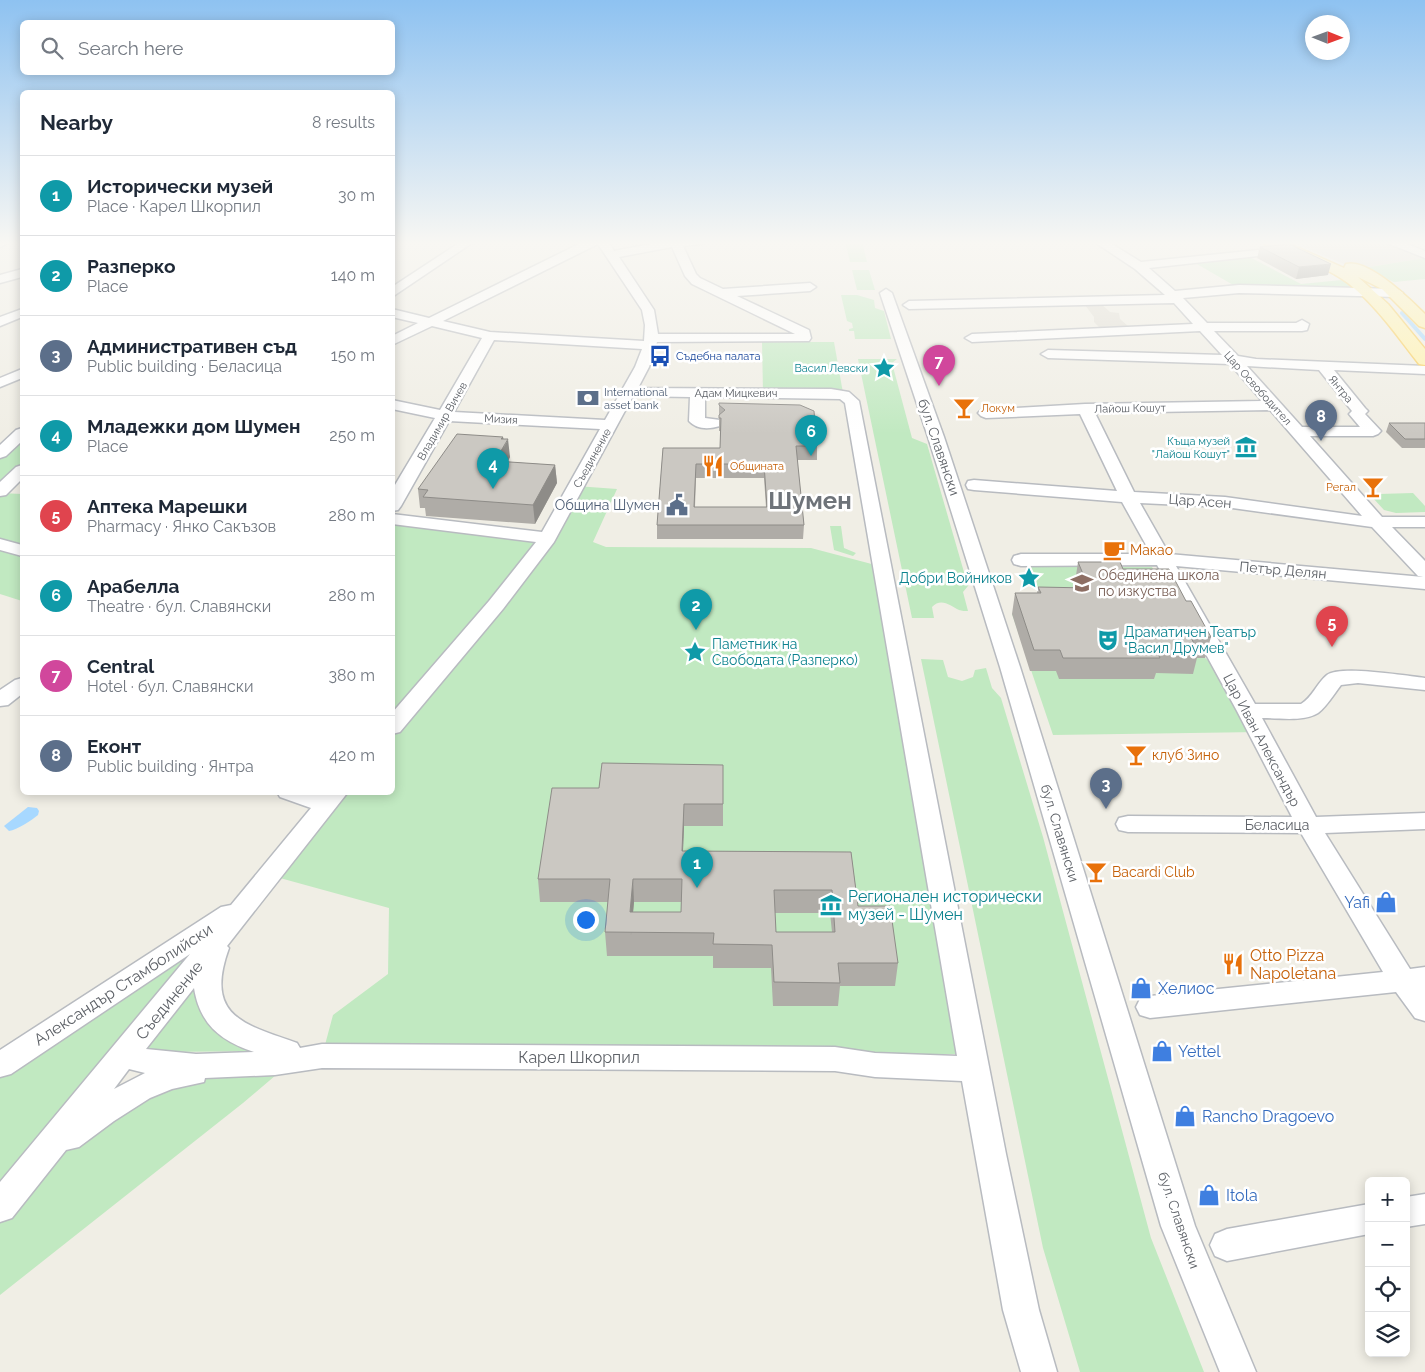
<!DOCTYPE html>
<meta charset="utf-8">
<style>
body{margin:0;font-family:Raleway,sans-serif;background:#f2f2f3;color:#1f2937}
.controls{position:absolute;right:15px;bottom:15px;display:grid;overflow:hidden;border-radius:8px;box-shadow:0 2px 12px #0003}
.controls button{width:45px;height:45px;display:grid;place-items:center;padding:0;border:0;border-bottom:1px solid #e0e1e3;background:#fff;color:#1f2937;font:25px sans-serif}
.compass{position:absolute;left:1305px;top:15px;width:45px;height:45px;border-radius:50%;background:#fff;box-shadow:0 2px 12px #0003;rotate:91deg}
.you{position:absolute;left:585px;top:919px;width:18px;height:18px;margin:-12px;border:4px solid #fff;border-radius:50%;background:#1a73e8;box-shadow:0 0 0 8px #1a73e833}
.badge{display:grid;place-items:center;width:32px;height:32px;border-radius:50%;background:#d93025;color:#fff;font-size:16px;font-weight:700}
.pin{position:absolute;translate:-50% -41px;filter:drop-shadow(0 1px 2px #0008)}
.pin::after{content:'';position:absolute;top:26px;width:18px;height:15px;background:inherit;clip-path:polygon(0 0,100% 0,50% 100%)}
.list{margin:0;padding:0;list-style:none}
h2{display:flex;justify-content:space-between;align-items:center;height:65px;margin:0;padding:0 20px;font-size:21px}
h2 small{font-size:16px;font-weight:400;color:#747a83}
.list li{display:grid;grid-template-columns:32px 1fr auto;gap:15px;align-items:center;box-sizing:border-box;height:80px;padding:0 20px;border-top:1px solid #e0e1e3}
.list b{display:block;font-size:19px;white-space:nowrap}
.list p{margin:0;font-size:16px;white-space:nowrap;color:#747a83}
.list em{font-size:16px;font-style:normal;color:#747a83}
.icon{flex:none;width:28px;height:28px;fill:none;stroke:currentColor;stroke-width:2;stroke-linecap:round;stroke-linejoin:round}
.map{position:relative;flex:none;width:1425px;height:1372px;overflow:hidden}
.search{position:absolute;background:#fff;box-shadow:0 2px 12px #0003;left:20px;top:20px;width:375px;height:55px;display:flex;align-items:center;gap:12px;box-sizing:border-box;padding:0 18px;border-radius:8px;color:#747a83;font-size:19px}
.panel{position:absolute;background:#fff;box-shadow:0 2px 12px #0003;left:20px;top:90px;width:375px;height:705px;border-radius:8px}
.map>svg:first-child{display:block}
.education{fill:#e0ddd4}
.green{fill:#c1e9c1}
.water{fill:#a7d8ff}
.lines{fill:none;stroke-linecap:round;stroke-linejoin:round}
.stream{stroke:#a7d8ff;stroke-width:4}
.minor-casing{stroke:#b8bbc0;stroke-width:3}
.major-casing{stroke:#f9cd56;stroke-width:3}
.minor{fill:#fff;fill-rule:evenodd}
.major{fill:#fff2ac;fill-rule:evenodd}
.wall{fill:#afaca7;fill-rule:evenodd}
.shaded-wall{fill:#8e8c88}
.building{fill:#cbc8c2;stroke:#8e8c88;fill-rule:evenodd}
.labels{text-anchor:middle;stroke-width:5;stroke-linejoin:round;paint-order:stroke}
.far-transit-label{font-size:11px;fill:#164399;stroke:#fff;text-anchor:start}
.far-culture-label{font-size:11px;fill:#0d838f;stroke:#fff;text-anchor:end}
.far-street-label{font-size:11px;fill:#5d6167;stroke:#fff}
.far-service-label{font-size:11px;fill:#4e5e75;stroke:#fff;text-anchor:start}
.far-food-label{font-size:11px;fill:#c56008;stroke:#fff;text-anchor:start}
.street-label{font-size:14px;fill:#5d6167;stroke:#fff}
.service-label{font-size:14px;fill:#4e5e75;stroke:#fff;text-anchor:end}
.food-label{font-size:14px;fill:#c56008;stroke:#fff;text-anchor:start}
.education-label{font-size:14px;fill:#785e54;stroke:#fff;text-anchor:start}
.culture-label{font-size:14px;fill:#0d838f;stroke:#fff;text-anchor:start}
.near-culture-label{font-size:16px;fill:#0d838f;stroke:#fff;text-anchor:start}
.near-shop-label{font-size:16px;fill:#366cbe;stroke:#fff;text-anchor:start}
.near-food-label{font-size:16px;fill:#c56008;stroke:#fff;text-anchor:start}
.near-street-label{font-size:16px;fill:#5d6167;stroke:#fff}
.town-label{font-size:24px;font-weight:bold;fill:#6e7379;stroke:#fff}
</style>
<div class="map">
<svg width="1425" height="1372" viewBox="0 0 1425 1372">
<rect width="100%" height="100%" fill="#f0eee5"/>
<g class="education">
<polygon points="1289,241 1387,241 1425,258 1356,269"/>
<polygon points="1101,304 1110,312 1119,313 1120,319 1129,327 1101,329 1094,322 1094,317 1085,305"/>
</g>
<g class="green">
<polygon points="845,241 862,241 867,262 850,262"/>
<polygon points="1244,254 1301,284 1352,279 1367,293 1235,286 1190,260"/>
<polygon points="1425,258 1425,279 1394,282 1363,268"/>
<polygon points="852,270 869,270 875,290 857,290"/>
<polygon points="841,295 857,295 874,300 875,308 884,311 891,339 855,339 854,331 849,331 849,329 853,328 852,323 847,321"/>
<polygon points="762,342 834,342 843,393 763,393"/>
<path d="M 858,359 L 897,359 L 892,363 L 912,438 L 927,444 L 968,586 L 963,592 L 968,611 C 965,611 962,611 959,610 C 951,606 941,597 932,607 L 934,618 L 912,618 Z"/>
<polygon points="22,433 22,470 0,491 0,453"/>
<polygon points="576,486 617,489 593,542 606,547 811,548 883,567 972,1054 322,1056 333,1015 388,974 389,908 269,875 326,805 288,793 392,792 393,519 548,538"/>
<polygon points="0,493 22,494 22,601 0,594"/>
<polygon points="1413,493 1425,506 1425,512 1396,513 1384,510 1373,498 1379,494"/>
<polygon points="830,526 841,526 844,548 856,553 853,556 834,550"/>
<polygon points="1031,567 1152,567 1164,589 1187,622 1205,658 1228,676 1259,732 1053,735 1012,614 1044,607"/>
<polygon points="921,659 943,660 948,677 962,681 973,677 975,670 986,668 992,688 1001,698 1043,837 1151,1238 1204,1372 1080,1372 1043,1248"/>
<polygon points="246,903 218,939 211,1001 287,1051 149,1052 123,1056 42,1157 167,1078 285,1063 276,1075 243,1103 0,1295 0,1065"/>
</g>
<path class="water" d="M 28,807 L 37,808 L 39,811 L 38,815 C 32,820 17,830 9,831 L 4,826 Z"/>
<g class="lines">
<polyline class="stream" points="1402,313 1425,339"/>
<g class="minor-casing">
<g id="minor">
<polygon points="0,241 12,241 0,247"/>
<polygon points="462,241 475,241 392,297 392,287"/>
<path d="M 585,241 L 608,241 L 614,251 L 666,241 L 706,241 L 701,244 L 683,246 L 696,274 L 700,278 L 723,289 L 810,283 L 816,287 L 810,291 L 737,296 L 809,330 L 811,338 L 809,341 L 657,342 L 649,367 L 638,388 L 831,389 L 849,392 L 859,401 L 1006,1154 L 1039,1310 L 1057,1372 L 1021,1372 L 1003,1310 L 962,1081 L 875,1077 L 835,1071 L 322,1068 L 275,1075 L 205,1078 L 204,1082 L 172,1089 L 150,1098 L 114,1121 L 79,1147 L 66,1150 L 12,1218 L 0,1222 L 0,1182 L 190,954 L 11,1074 L 0,1077 L 0,1050 L 221,907 L 231,905 L 311,808 L 280,797 L 277,792 L 314,792 L 322,795 L 324,792 L 348,792 L 227,946 L 229,948 C 204,1017 244,1024 297,1043 L 300,1048 L 322,1044 L 835,1047 L 875,1053 L 957,1056 L 845,403 L 840,399 L 705,397 L 705,418 L 720,420 L 723,423 L 720,426 C 710,429 697,430 689,421 L 690,397 L 633,396 L 554,542 L 503,609 L 400,732 L 392,734 L 392,713 L 489,601 L 536,542 L 392,524 L 392,514 L 542,532 L 600,429 L 449,421 L 401,506 L 398,510 L 392,511 L 392,490 L 435,418 L 392,409 L 392,400 L 440,410 L 482,338 L 432,326 L 392,345 L 392,336 L 418,323 L 392,317 L 392,309 L 429,318 ZM 598,244 L 642,310 L 645,325 L 644,341 L 490,332 L 443,321 ZM 672,247 L 685,276 L 692,284 L 795,334 L 658,334 L 654,310 L 619,257 ZM 494,340 L 642,349 L 635,367 L 605,420 L 454,412 ZM 194,988 C 200,1025 221,1041 254,1052 L 196,1054 L 146,1049 ZM 129,1069 L 145,1073 L 114,1089 Z"/>
<path d="M 1093,241 L 1107,241 L 1141,262 L 1258,250 L 1264,253 L 1258,256 L 1149,268 L 1175,291 L 1239,285 L 1397,289 L 1403,293 L 1397,297 L 1239,293 L 1183,298 L 1207,323 L 1296,323 L 1302,320 L 1309,324 L 1307,330 L 1302,331 L 1214,331 L 1238,356 L 1256,359 L 1425,366 L 1425,374 L 1334,370 L 1365,408 L 1368,411 L 1365,414 L 1381,431 L 1378,434 L 1373,436 L 1310,436 L 1382,517 L 1425,517 L 1425,527 L 1392,527 L 1425,561 L 1425,589 L 1176,566 L 1255,704 L 1301,704 C 1312,698 1317,683 1327,675 C 1341,665 1406,676 1425,678 L 1425,690 L 1358,683 L 1341,685 C 1334,694 1327,706 1318,713 C 1304,722 1279,718 1262,718 L 1316,817 L 1425,813 L 1425,829 L 1325,833 L 1410,969 L 1425,967 L 1425,1021 L 1415,1018 L 1396,992 L 1150,1018 L 1140,1015 L 1136,1007 L 1140,999 L 1150,996 L 1383,972 L 1301,833 L 1128,832 L 1119,830 L 1116,824 L 1119,818 L 1128,816 L 1292,817 L 1237,711 L 1157,565 L 1021,566 L 1014,564 L 1012,560 L 1014,556 L 1021,554 L 1151,554 L 1122,502 L 974,490 L 968,489 L 966,485 L 968,481 L 974,480 L 1117,491 L 1080,414 L 986,418 L 981,416 L 978,413 L 981,410 L 1085,404 L 1262,401 L 1230,364 L 1048,358 L 1041,354 L 1048,350 L 1222,355 L 1200,331 L 972,342 L 965,338 L 972,334 L 1193,324 L 1174,303 L 909,309 L 903,305 L 909,301 L 1165,295 L 1135,269 ZM 1247,366 L 1319,370 L 1352,411 L 1349,414 L 1360,427 L 1302,427 ZM 1270,410 L 1362,516 L 1225,497 L 1134,492 L 1095,413 ZM 1140,503 L 1225,507 L 1372,527 L 1418,576 L 1423,577 L 1169,554 Z"/>
<polygon points="1382,241 1399,241 1425,251 1425,258"/>
<polygon points="22,269 22,277 0,283 0,275"/>
<polygon points="886,289 892,293 944,437 1020,667 1195,1226 1256,1372 1220,1372 1161,1226 1000,667 928,437 880,293"/>
<polygon points="22,309 22,317 0,326 0,317"/>
<polygon points="22,369 22,378 0,387 0,378"/>
<polygon points="22,428 22,441 6,456 0,458 0,445 16,430"/>
<polygon points="22,465 22,479 6,495 0,496 0,482 16,467"/>
<polygon points="0,539 22,545 22,556 0,550"/>
<polygon points="22,678 22,694 8,705 0,706 0,690 15,680"/>
<polygon points="1425,1194 1425,1224 1406,1227 1406,1197"/>
<polygon points="1369,1204 1369,1234 1227,1261 1215,1256 1210,1245 1215,1234 1227,1229"/>
</g>
</g>
<g class="major-casing">
<path id="major" d="M 1262,241 L 1283,241 L 1344,268 L 1346,264 C 1368,258 1410,299 1425,314 L 1425,328 L 1419,326 L 1382,289 L 1358,277 L 1388,304 L 1425,349 L 1425,365 L 1419,364 C 1397,336 1376,305 1348,283 C 1323,265 1292,255 1264,244 Z"/>
</g>
<use href="#minor" class="minor"/>
<use href="#major" class="major"/>
</g>
<g class="wall">
<polygon points="1260,247 1328,275 1296,279 1257,258"/>
<path d="M 719,403 L 817,446 L 817,460 L 797,460 L 804,525 L 803,539 L 657,539 L 657,525 L 663,448 L 720,448 L 721,431 L 719,431 ZM 696,478 L 764,478 L 766,507 L 695,507 Z"/>
<polygon points="1389,423 1425,423 1425,448 1402,448 1386,432"/>
<polygon points="503,437 510,457 508,462 555,465 557,483 535,524 426,516 425,508 420,508 418,489"/>
<polygon points="1078,562 1123,569 1186,601 1211,637 1205,658 1197,658 1193,674 1156,673 1154,679 1059,679 1056,671 1030,671 1012,614 1015,593 1037,593 1038,587 1077,588 1075,582"/>
<path d="M 723,765 L 723,826 L 684,826 L 683,851 L 851,852 L 858,906 L 898,963 L 895,986 L 840,986 L 838,1006 L 773,1006 L 771,968 L 713,968 L 713,956 L 607,956 L 605,932 L 608,902 L 540,902 L 538,879 L 599,788 ZM 634,902 L 682,902 L 681,912 L 633,912 ZM 775,913 L 830,913 L 832,932 L 776,932 Z"/>
</g>
<g class="shaded-wall">
<polygon points="1331,264 1328,275 1296,279 1299,267"/>
<polygon points="503,437 504,447 508,439 510,457 497,479 495,461 501,439"/>
<polygon points="555,465 557,483 535,524 533,505"/>
<polygon points="684,804 684,826 682,874 682,851"/>
<polygon points="633,879 634,902 631,935 630,912"/>
</g>
<g class="building">
<polygon points="1289,244 1331,264 1299,267 1260,247"/>
<path d="M 719,403 L 800,405 L 814,411 L 817,446 L 796,446 L 804,525 L 657,525 L 663,448 L 720,448 L 721,418 L 719,418 L 719,415 L 725,410 L 719,405 ZM 696,464 L 764,464 L 767,507 L 694,507 Z"/>
<polygon points="1389,423 1425,423 1425,439 1405,439"/>
<polygon points="457,434 503,437 501,439 508,439 495,461 555,465 533,505 423,497 428,490 418,489"/>
<polygon points="1078,562 1120,562 1123,569 1169,569 1186,601 1191,601 1211,637 1191,637 1198,653 1157,652 1160,658 1063,658 1060,650 1034,650 1015,593 1041,593 1038,587 1089,588"/>
<path d="M 602,763 L 723,765 L 723,804 L 684,804 L 682,851 L 851,852 L 858,906 L 890,906 L 898,963 L 838,963 L 840,983 L 774,982 L 772,945 L 713,944 L 714,933 L 605,932 L 610,879 L 538,879 L 552,788 L 599,788 ZM 633,879 L 682,879 L 681,912 L 630,912 ZM 774,890 L 832,890 L 835,932 L 776,932 Z"/>
</g>
<linearGradient id="sky" x2="0" y2="1"><stop stop-color="#8ec2f1"/><stop offset="0.56" stop-color="#f8f7f3"/><stop offset="1" stop-color="#f8f7f3" stop-opacity="0"/></linearGradient>
<rect width="1425" height="434" fill="url(#sky)"/>
<defs>
<g id="bus-bare" transform="scale(1.725)"><path d="M-5-6H5V4H4V6H2V4H-2V6H-4V4H-5ZM-3.5-4V0h7V-4ZM-3.5 1.2v1.5H-2V1.2ZM2 1.2v1.5H3.5V1.2Z" fill="#1a4fb4" stroke="#fff" stroke-width="2.5" paint-order="stroke"/></g>
<g id="sight-bare" transform="scale(1.725)"><path d="M0-6L1.8-2.2L6-1.7L2.9 1.2L3.7 5.4L0 3.3L-3.7 5.4L-2.9 1.2L-6-1.7L-1.8-2.2Z" fill="#0f9aa8" stroke="#fff" stroke-width="2.5" paint-order="stroke"/></g>
<g id="bank-bare" transform="scale(1.725)"><path d="M-6-4H6V4H-6ZM0-2.3a2.3 2.3 0 1 0 0 4.6a2.3 2.3 0 1 0 0-4.6Z" fill="#5c6f8a" stroke="#fff" stroke-width="2.5" paint-order="stroke"/></g>
<g id="bar-bare" transform="scale(1.725)"><path d="M-6-5H6L.8 .8V4.5H3.5V6h-7V4.5H-.8V.8Z" fill="#e8710a" stroke="#fff" stroke-width="2.5" paint-order="stroke"/></g>
<g id="museum-bare" transform="scale(1.725)"><path d="M0-6L6-3V-2H-6V-3ZM-5-1h2V3h-2ZM-1-1h2V3h-2ZM3-1h2V3H3ZM-6 4H6V6H-6Z" fill="#0f9aa8" stroke="#fff" stroke-width="2.5" paint-order="stroke"/></g>
<g id="restaurant-bare" transform="scale(1.725)"><path d="M-5-6h1v4h1v-4h1v4h1v-4h1v5L-1.5 .5V6h-2V.5L-5-1ZM5-6V6H3V1.5H1.5Q1.5-4 5-6Z" fill="#e8710a" stroke="#fff" stroke-width="2.5" paint-order="stroke"/></g>
<g id="civic-bare" transform="scale(1.725)"><path d="M-.6-6.5H3V-4.5H.6V-3L4-1V1h2V6H-6V1h2V-1L-.6-3ZM-1.2 2.5V6h2.4V2.5Z" fill="#5c6f8a" stroke="#fff" stroke-width="2.5" paint-order="stroke"/></g>
<g id="cafe-bare" transform="scale(1.725)"><path d="M-5.5-4.5H6V0H3Q3 3.5 0 3.5H-2.5Q-5.5 3.5-5.5 0ZM3-3.2v2h1.7v-2ZM-6 4.5H4V6H-6Z" fill="#e8710a" stroke="#fff" stroke-width="2.5" paint-order="stroke"/></g>
<g id="school-bare" transform="scale(1.725)"><path d="M0-5L7-2L0 1L-7-2ZM-4 1L0 2.5L4 1V4Q0 6-4 4Z" fill="#8d6e63" stroke="#fff" stroke-width="2.5" paint-order="stroke"/></g>
<g id="theatre-bare" transform="scale(1.725)"><path d="M-5-5.5Q0-4 5-5.5V0Q5 5 0 6Q-5 5-5 0ZM-3.3-2.5H-1v1.5H-3.3ZM1-2.5H3.3v1.5H1ZM-2.8 1Q0 5.5 2.8 1Z" fill="#0f9aa8" stroke="#fff" stroke-width="2.5" paint-order="stroke"/></g>
<g id="shop-bare" transform="scale(1.725)"><path d="M-5-2.5h2.3a2.7 3.5 0 0 1 5.4 0H5L5.5 6h-11ZM-1.5-2.5h3a1.5 2.3 0 0 0-3 0Z" fill="#3f7fe0" stroke="#fff" stroke-width="2.5" paint-order="stroke"/></g>
</defs>
<g fill-rule="evenodd">
<use href="#bus-bare" x="660" y="356"/>
<use href="#sight-bare" x="884" y="368"/>
<use href="#bank-bare" x="588" y="398"/>
<use href="#bar-bare" x="964" y="408"/>
<use href="#museum-bare" x="1246" y="447"/>
<use href="#restaurant-bare" x="713" y="466"/>
<use href="#bar-bare" x="1373" y="487"/>
<use href="#civic-bare" x="677" y="505"/>
<use href="#cafe-bare" x="1114" y="550"/>
<use href="#sight-bare" x="1029" y="578"/>
<use href="#school-bare" x="1082" y="583"/>
<use href="#theatre-bare" x="1108" y="640"/>
<use href="#sight-bare" x="695" y="652"/>
<use href="#bar-bare" x="1136" y="755"/>
<use href="#bar-bare" x="1096" y="872"/>
<use href="#shop-bare" x="1386" y="902"/>
<use href="#museum-bare" x="831" y="905"/>
<use href="#restaurant-bare" x="1233" y="964"/>
<use href="#shop-bare" x="1141" y="988"/>
<use href="#shop-bare" x="1162" y="1051"/>
<use href="#shop-bare" x="1185" y="1116"/>
<use href="#shop-bare" x="1209" y="1195"/>
</g>
<g class="labels">
<g class="far-transit-label">
<text x="676" y="360">Съдебна палата</text>
</g>
<g class="far-culture-label">
<text x="868" y="372">Васил Левски</text>
<text x="1230" y="445">Къща музей<tspan x="1230" dy="13">"Лайош Кошут"</tspan></text>
</g>
<g class="far-street-label">
<text transform="translate(1258 388) rotate(48)" y="4">Цар Освободител</text>
<text transform="translate(1341 389) rotate(51)" y="4">Янтра</text>
<text x="736" y="397">Адам Мицкевич</text>
<text transform="translate(1130 408) rotate(-1)" y="4">Лайош Кошут</text>
<text transform="translate(501 419) rotate(3)" y="4">Мизия</text>
<text transform="translate(442 421) rotate(-60)" y="4">Владимир Вичев</text>
<text transform="translate(592 458) rotate(-61)" y="4">Съединение</text>
</g>
<g class="far-service-label">
<text x="604" y="396">International<tspan x="604" dy="13">asset bank</tspan></text>
</g>
<g class="far-food-label">
<text x="981" y="412">Локум</text>
<text x="730" y="470">Общината</text>
<text x="1356" y="491" text-anchor="end">Регал</text>
</g>
<g class="street-label">
<text transform="translate(939 447) rotate(71)" y="5">бул. Славянски</text>
<text transform="translate(1200 501) rotate(4)" y="5">Цар Асен</text>
<text transform="translate(1283 570) rotate(5)" y="5">Петър Делян</text>
<text transform="translate(1262 740) rotate(62)" y="5">Цар Иван Александър</text>
<text x="1277" y="830">Беласица</text>
<text transform="translate(1060 833) rotate(73)" y="5">бул. Славянски</text>
<text transform="translate(1179 1220) rotate(71)" y="5">бул. Славянски</text>
</g>
<g class="service-label">
<text x="660" y="510">Община Шумен</text>
</g>
<g class="food-label">
<text x="1130" y="555">Макао</text>
<text x="1152" y="760">клуб Зино</text>
<text x="1112" y="877">Bacardi Club</text>
</g>
<g class="education-label">
<text x="1098" y="580">Обединена школа<tspan x="1098" dy="16">по изкуства</tspan></text>
</g>
<g class="culture-label">
<text x="1012" y="583" text-anchor="end">Добри Войников</text>
<text x="1124" y="637">Драматичен Театър<tspan x="1124" dy="16">"Васил Друмев"</tspan></text>
<text x="712" y="649">Паметник на<tspan x="712" dy="16">Свободата (Разперко)</tspan></text>
</g>
<g class="near-culture-label">
<text x="848" y="902">Регионален исторически<tspan x="848" dy="18">музей - Шумен</tspan></text>
</g>
<g class="near-shop-label">
<text x="1370" y="908" text-anchor="end">Yafi</text>
<text x="1158" y="994">Хелиос</text>
<text x="1178" y="1057">Yettel</text>
<text x="1202" y="1122">Rancho Dragoevo</text>
<text x="1226" y="1201">Itola</text>
</g>
<g class="near-food-label">
<text x="1250" y="961">Otto Pizza<tspan x="1250" dy="18">Napoletana</tspan></text>
</g>
<g class="near-street-label">
<text transform="translate(123 984) rotate(-33)" y="6">Александър Стамболийски</text>
<text transform="translate(169 1000) rotate(-51)" y="6">Съединение</text>
<text x="579" y="1063">Карел Шкорпил</text>
</g>
<g class="town-label">
<text x="810" y="509">Шумен</text>
</g>
</g>
</svg>
<div class="controls">
<button>+</button>
<button>−</button>
<button><svg class="icon" aria-label="locate" viewBox="0 0 24 24"><circle cx="12" cy="12" r="6"/><path d="M12 2v4M12 18v4M2 12h4M18 12h4"/></svg></button>
<button><svg class="icon" aria-label="layers" viewBox="0 0 24 24"><path d="M12 4l9 5-9 5-9-5zM3 14l9 5 9-5"/></svg></button>
</div>
<svg class="compass" viewBox="-18 -18 36 36"><path d="M0-13l5 13h-10z" fill="#e53935"/><path d="M0 13l5-13h-10z" fill="#747a83"/></svg>
<div class="you"></div>
<div class="pin badge" style="left:697px;top:888px;background:#0f9aa8">1</div>
<div class="pin badge" style="left:696px;top:630px;background:#0f9aa8">2</div>
<div class="pin badge" style="left:1106px;top:809px;background:#5c6f8a">3</div>
<div class="pin badge" style="left:493px;top:489px;background:#0f9aa8">4</div>
<div class="pin badge" style="left:1332px;top:647px;background:#e0444e">5</div>
<div class="pin badge" style="left:811px;top:456px;background:#0f9aa8">6</div>
<div class="pin badge" style="left:939px;top:386px;background:#d1479c">7</div>
<div class="pin badge" style="left:1321px;top:441px;background:#5c6f8a">8</div>
<div class="search"><svg class="icon" aria-label="search" viewBox="0 0 24 24"><circle cx="10" cy="10" r="6"/><path d="M15 15l6 6"/></svg>Search here</div>
<section class="panel">
<h2>Nearby<small>8 results</small></h2>
<ul class="list">
<li><span class="badge" style="background:#0f9aa8">1</span><div><b>Исторически музей</b><p>Place · Карел Шкорпил</p></div><em>30 m</em></li>
<li><span class="badge" style="background:#0f9aa8">2</span><div><b>Разперко</b><p>Place</p></div><em>140 m</em></li>
<li><span class="badge" style="background:#5c6f8a">3</span><div><b>Административен съд</b><p>Public building · Беласица</p></div><em>150 m</em></li>
<li><span class="badge" style="background:#0f9aa8">4</span><div><b>Младежки дом Шумен</b><p>Place</p></div><em>250 m</em></li>
<li><span class="badge" style="background:#e0444e">5</span><div><b>Аптека Марешки</b><p>Pharmacy · Янко Сакъзов</p></div><em>280 m</em></li>
<li><span class="badge" style="background:#0f9aa8">6</span><div><b>Арабелла</b><p>Theatre · бул. Славянски</p></div><em>280 m</em></li>
<li><span class="badge" style="background:#d1479c">7</span><div><b>Central</b><p>Hotel · бул. Славянски</p></div><em>380 m</em></li>
<li><span class="badge" style="background:#5c6f8a">8</span><div><b>Еконт</b><p>Public building · Янтра</p></div><em>420 m</em></li>
</ul>
</section>
</div>
